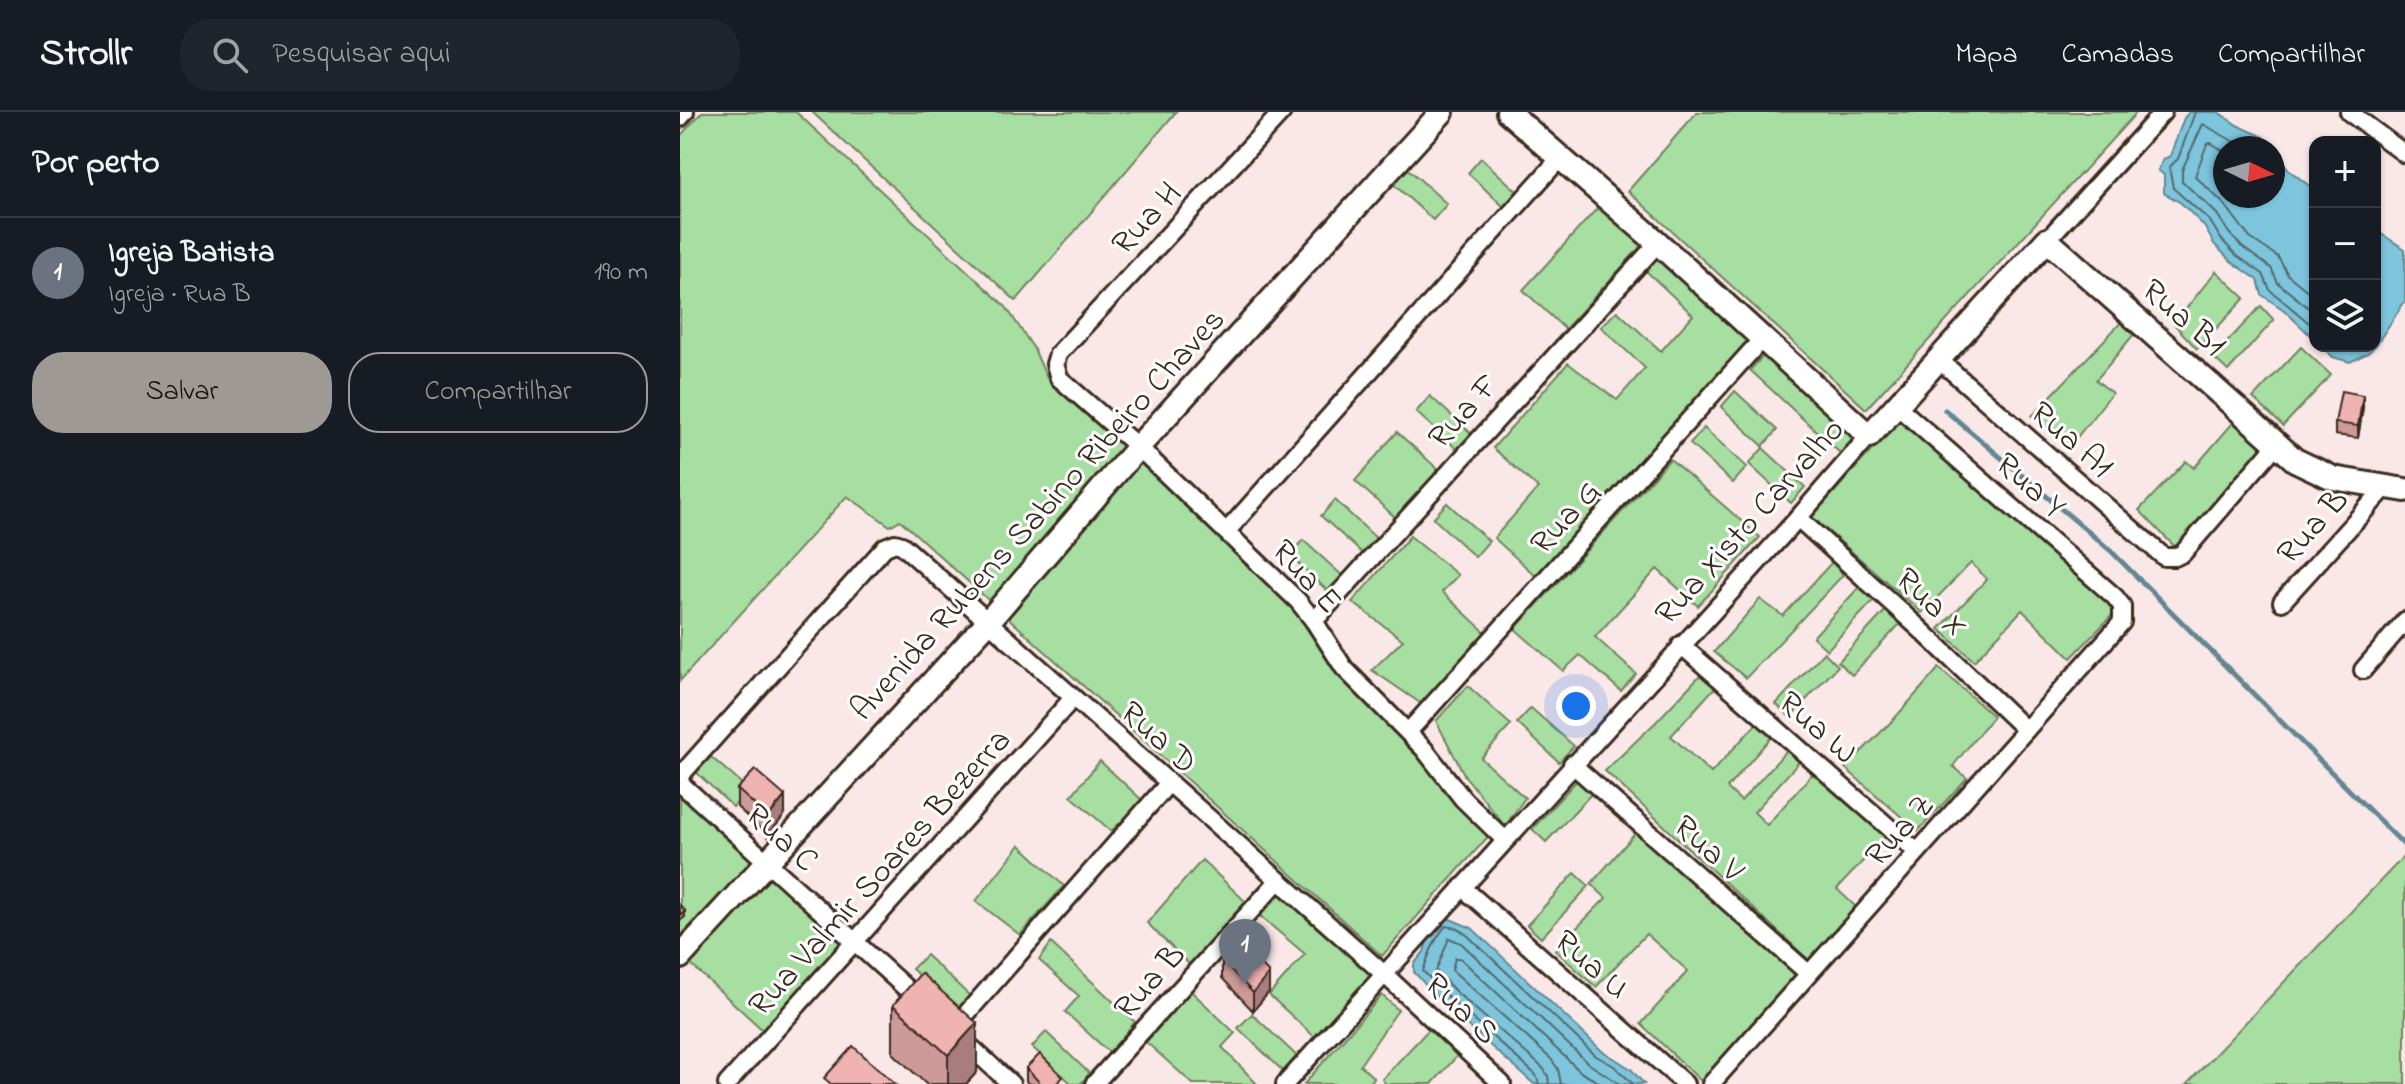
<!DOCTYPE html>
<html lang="pt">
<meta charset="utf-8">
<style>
body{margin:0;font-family:"Indie Flower",sans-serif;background:#20242c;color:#f1f3f6}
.controls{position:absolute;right:24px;top:24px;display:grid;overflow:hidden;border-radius:16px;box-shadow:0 2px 6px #0004}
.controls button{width:72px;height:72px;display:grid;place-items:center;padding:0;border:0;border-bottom:2px solid #363941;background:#171b24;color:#f1f3f6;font:40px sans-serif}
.compass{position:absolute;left:1533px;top:24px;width:72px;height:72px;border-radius:50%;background:#171b24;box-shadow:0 2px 6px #0004;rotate:95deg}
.you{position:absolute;left:896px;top:594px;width:28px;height:28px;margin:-20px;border:6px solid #fff;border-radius:50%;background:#1a73e8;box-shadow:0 0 0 12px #1a73e833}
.badge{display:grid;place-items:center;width:52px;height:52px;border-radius:50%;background:#9f9995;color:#fff;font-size:26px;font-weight:700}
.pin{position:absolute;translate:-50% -66px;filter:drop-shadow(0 2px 4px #0008)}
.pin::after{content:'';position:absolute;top:42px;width:28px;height:24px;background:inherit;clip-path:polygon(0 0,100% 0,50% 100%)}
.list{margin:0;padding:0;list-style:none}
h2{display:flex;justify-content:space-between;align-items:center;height:104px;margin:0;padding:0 32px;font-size:34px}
h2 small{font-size:26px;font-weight:400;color:#9ea1a6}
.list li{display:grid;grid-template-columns:52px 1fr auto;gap:24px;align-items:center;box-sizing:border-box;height:112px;padding:0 32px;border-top:2px solid #363941}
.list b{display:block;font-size:30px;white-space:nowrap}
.list p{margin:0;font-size:26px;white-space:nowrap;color:#9ea1a6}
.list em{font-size:26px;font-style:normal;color:#9ea1a6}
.actions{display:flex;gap:16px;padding:24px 32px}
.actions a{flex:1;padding:18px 0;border:2px solid #9f9995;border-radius:32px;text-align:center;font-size:28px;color:#9f9995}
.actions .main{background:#9f9995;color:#111}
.icon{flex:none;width:44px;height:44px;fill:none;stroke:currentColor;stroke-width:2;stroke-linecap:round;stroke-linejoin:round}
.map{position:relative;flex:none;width:1725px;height:972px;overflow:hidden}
header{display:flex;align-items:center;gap:48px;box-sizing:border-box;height:112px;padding:0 40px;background:#171b24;border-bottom:2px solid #363941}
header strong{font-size:38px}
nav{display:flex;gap:44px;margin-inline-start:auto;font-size:28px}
.search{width:560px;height:72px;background:#20242c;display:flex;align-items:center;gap:20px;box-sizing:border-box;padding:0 28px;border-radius:32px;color:#9ea1a6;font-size:30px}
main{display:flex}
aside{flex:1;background:#171b24}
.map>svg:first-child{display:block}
.green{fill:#a7dea1;stroke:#718460;stroke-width:2}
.water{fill:#7dc5dd;stroke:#638791;stroke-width:2}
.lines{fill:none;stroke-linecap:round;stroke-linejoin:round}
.shore{stroke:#55686a;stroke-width:2}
.stream{stroke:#638791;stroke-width:5}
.street-casing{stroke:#3b2a1e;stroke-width:22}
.secondary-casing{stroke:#3b2a1e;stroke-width:28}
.street{stroke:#fff;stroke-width:16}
.secondary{stroke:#fff;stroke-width:22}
.wall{fill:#ce9a99;stroke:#3b2a1e;stroke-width:2}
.shaded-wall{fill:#a77d7d;stroke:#3b2a1e;stroke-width:2}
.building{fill:#efb3b2;stroke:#3b2a1e;stroke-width:2}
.labels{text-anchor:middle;stroke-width:6;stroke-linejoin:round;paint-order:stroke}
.street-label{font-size:34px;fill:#3b2a1e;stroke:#fff}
</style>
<header>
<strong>Strollr</strong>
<div class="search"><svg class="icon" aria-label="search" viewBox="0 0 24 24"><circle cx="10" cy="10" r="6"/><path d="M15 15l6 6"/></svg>Pesquisar aqui</div>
<nav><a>Mapa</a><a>Camadas</a><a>Compartilhar</a></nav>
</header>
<main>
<aside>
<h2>Por perto<small></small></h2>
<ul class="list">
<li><span class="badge" style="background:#6b7280">1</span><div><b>Igreja Batista</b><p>Igreja · Rua B</p></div><em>190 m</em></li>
</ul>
<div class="actions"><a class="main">Salvar</a><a>Compartilhar</a></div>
</aside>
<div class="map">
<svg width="1725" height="972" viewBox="0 0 1725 972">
<rect width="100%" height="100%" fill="#fae8e8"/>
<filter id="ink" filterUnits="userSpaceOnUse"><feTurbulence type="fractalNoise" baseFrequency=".0125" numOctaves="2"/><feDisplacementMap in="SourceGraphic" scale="16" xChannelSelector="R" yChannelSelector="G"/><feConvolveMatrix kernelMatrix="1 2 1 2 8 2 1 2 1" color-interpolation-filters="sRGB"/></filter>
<g filter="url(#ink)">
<g class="green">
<polygon points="22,0 116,0 326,195 354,237 367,266 443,331 623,498 814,718 702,844 220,408 210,414 167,384 0,569 0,24"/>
<polygon points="132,0 496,0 336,189"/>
<polygon points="1017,0 1457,0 1186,297 948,79"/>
<polygon points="801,46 839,81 825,96 788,61"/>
<polygon points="724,53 767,92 753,108 710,69"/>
<polygon points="922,91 964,131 885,217 843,178"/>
<polygon points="981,142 1072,224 858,466 814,426 858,376 813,336 888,251 937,288 965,256 921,215 937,199 981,239 1013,203 966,159"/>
<polygon points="1536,159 1565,186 1517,237 1494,212"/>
<polygon points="1581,194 1594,208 1548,259 1533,245"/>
<polygon points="1448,203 1459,216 1416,268 1432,281 1390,334 1352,304"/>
<polygon points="1621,235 1651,263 1603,314 1573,286"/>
<polygon points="1086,241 1176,323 1160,341 1070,258"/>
<polygon points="1055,279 1097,318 1083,334 1041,295"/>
<polygon points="750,284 793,323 779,339 736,300"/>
<polygon points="1222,304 1439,496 1391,546 1342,498 1294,549 1259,517 1307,467 1291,451 1242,501 1132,405"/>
<polygon points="1558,305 1584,332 1496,436 1459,398 1506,349 1514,356"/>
<polygon points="1024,316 1067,355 1053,371 1010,332"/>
<polygon points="717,320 760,359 717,407 675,369"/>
<polygon points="1083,336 1125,375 1111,391 1069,352"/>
<polygon points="990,347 1080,425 1018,494 977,457 915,525 956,562 941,579 900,543 883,559 835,517"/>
<polygon points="655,388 697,427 683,442 641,404"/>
<polygon points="767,391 809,429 795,445 753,406"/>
<polygon points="730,424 778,463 762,480 806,521 743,593 692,558 723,528 672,490"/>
<polygon points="623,428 665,466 651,482 609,443"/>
<polygon points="1152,450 1163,463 1066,566 1034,540 1080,487 1103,504"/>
<polygon points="1181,473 1195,487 1147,538 1133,525"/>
<polygon points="1206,498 1220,512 1172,563 1158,550"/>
<polygon points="1144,540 1158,554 1110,605 1096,592"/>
<polygon points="1259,556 1313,604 1273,654 1287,666 1238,719 1165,656 1214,607"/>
<polygon points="1024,559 1038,572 991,624 1031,661 1079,609 1093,623 1047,676 1061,689 1108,637 1120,649 1074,700 1087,713 1134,660 1207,723 1157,777 1176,795 1130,849 925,659 976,610"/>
<polygon points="788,574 831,613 801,646 845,686 825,714 785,664 756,609"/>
<polygon points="851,596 894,634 879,650 837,611"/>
<polygon points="31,645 69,678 53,695 16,660"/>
<polygon points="420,649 464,690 431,719 391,684"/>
<polygon points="900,665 914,679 866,730 852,717"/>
<polygon points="3,679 75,748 0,824 0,682"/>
<polygon points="959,717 1116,862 1021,969 961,912 1008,859 966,822 916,875 875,838 926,786 911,772"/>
<polygon points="340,733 384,774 340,823 296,789"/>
<polygon points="1725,743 1725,972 1507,972"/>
<polygon points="522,748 566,790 510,853 467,811"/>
<polygon points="895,761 909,774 861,826 847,813"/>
<polygon points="87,762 164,833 85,920 8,850"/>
<polygon points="600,780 691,863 637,927 589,883 625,842 580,804"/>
<polygon points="371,831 455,910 430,941 385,900 399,884 359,848"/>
<polygon points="246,843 290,884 277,899 232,857"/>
<polygon points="511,879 555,921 542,935 577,972 513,972 466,930"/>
<polygon points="702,883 718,898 680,953 694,966 689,972 624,972"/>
<polygon points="572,902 619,946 605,961 558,916"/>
<polygon points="751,915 778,943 752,972 706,972 702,967"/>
<polygon points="366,920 410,962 400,972 392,972 352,935"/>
</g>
<g class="water">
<polygon points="1509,0 1538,0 1557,13 1584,25 1593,36 1545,36 1545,84 1593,84 1593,36 1610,59 1635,78 1635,228 1604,198 1582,183 1578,168 1551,149 1534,132 1524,114 1501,91 1484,81 1484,63 1478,58 1484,47 1490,44 1504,6"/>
<polygon points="1695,118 1725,137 1725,189 1696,233 1688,241 1670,250 1653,245 1641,234 1695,234"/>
<polygon points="765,805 792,816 921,938 951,957 964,972 854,972 764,893 734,860 734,852 744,840 749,822"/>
</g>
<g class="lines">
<g class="shore">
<polyline points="1515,0 1498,47 1489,55 1493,76 1530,109 1541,127 1556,143 1583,162 1590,178 1635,216"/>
<polyline points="1565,36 1523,12 1502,58 1502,69 1537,102 1549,121 1562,135 1591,156 1598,171 1635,201"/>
<polyline points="1545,40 1531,31 1527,32 1515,64 1546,94 1570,126 1598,145 1608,163 1635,185"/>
<path d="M 859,972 L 856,963 L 770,887 L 743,859 C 747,847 756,824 766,814 L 777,816 L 787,823 L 916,944 L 934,954 L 953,972"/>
<polyline points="869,972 868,964 863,956 776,880 756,859 769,826 781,831 909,952 940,972"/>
<polyline points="881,972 878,957 871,947 772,858 775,846 780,846 902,961 922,972"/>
</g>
<polyline class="stream" points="1265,298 1431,439 1725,734"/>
<g class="street-casing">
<g id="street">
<polyline points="602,0 378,242 375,252 379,266 458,335 618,489 634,509 664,556 744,637 783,687 824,727"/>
<polyline points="1669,0 1725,42"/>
<polyline points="0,6 5,0"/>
<polyline points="1367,128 1483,0"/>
<polyline points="1258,247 1484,445 1495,445 1503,441 1596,333"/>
<polyline points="1118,406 1239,516 1346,618"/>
<polyline points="547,419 880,46"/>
<polyline points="1602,490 1705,376"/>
<polyline points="634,509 978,131"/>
<polyline points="1001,533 1237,740"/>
<polyline points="1683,558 1725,509"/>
<polyline points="728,620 1082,227"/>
<polyline points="892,652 1128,861"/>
<polyline points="0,664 205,435 215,431 222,433 704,862 822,972"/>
<polyline points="0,671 241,890"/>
<polyline points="782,775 1005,972"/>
<polyline points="273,917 488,672"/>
<polyline points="282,927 331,972"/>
<polyline points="47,972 393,586"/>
<polyline points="414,972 598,769"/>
<polyline points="605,972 1118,406 1189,324"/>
<polyline points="1031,972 1442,510 1442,494 1435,485 1217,294"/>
</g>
</g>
<g class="secondary-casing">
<g id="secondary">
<polyline points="828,0 978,131 1189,324 1367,128 1615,348 1653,366 1725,378"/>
<polyline points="0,845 307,511 458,335 762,0"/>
</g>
</g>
<use href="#street" class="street"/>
<use href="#secondary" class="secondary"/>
</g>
<g class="wall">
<polygon points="1683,295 1678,326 1655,323 1655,311"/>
<polygon points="57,677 105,702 88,724 57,695"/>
<polygon points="542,848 589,880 573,899 542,866"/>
<polygon points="213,893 297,960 286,972 246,972 213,941"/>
<polygon points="346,956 383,972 349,972 346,969"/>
</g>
<g class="shaded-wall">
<polygon points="1683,283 1683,295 1678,326 1678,314"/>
<polygon points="105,684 105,702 88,724 88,705"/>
<polygon points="5,799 5,805 0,809 0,803"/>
<polygon points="589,861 589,880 573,899 573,881"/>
<polygon points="297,911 297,960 286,972 268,972 268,943"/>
</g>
<g class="building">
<polygon points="1661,279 1683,283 1678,314 1655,311"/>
<polygon points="75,658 105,684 88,705 57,677"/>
<polygon points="0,793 5,799 0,803"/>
<polygon points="557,829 589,861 573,881 542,848"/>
<polygon points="241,861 297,911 268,943 213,893"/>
<polygon points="173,934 215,972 151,972 144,966"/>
<polygon points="360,942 383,965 376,972 361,972 346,956"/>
</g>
</g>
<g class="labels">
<g class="street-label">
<text transform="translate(465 105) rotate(-47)" y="12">Rua H</text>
<text transform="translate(1505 204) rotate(41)" y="12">Rua B1</text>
<text transform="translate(782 298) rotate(-48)" y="12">Rua F</text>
<text transform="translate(1393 326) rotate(41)" y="12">Rua A1</text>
<text transform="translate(1352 372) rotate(41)" y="12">Rua Y</text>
<text transform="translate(356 401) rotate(-48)" y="12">Avenida Rubens Sabino Ribeiro Chaves</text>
<text transform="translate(884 404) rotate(-48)" y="12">Rua G</text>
<text transform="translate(1068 408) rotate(-48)" y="12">Rua Xisto Carvalho</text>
<text transform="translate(1631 413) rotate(-48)" y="12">Rua B</text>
<text transform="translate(628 463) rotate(48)" y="12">Rua E</text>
<text transform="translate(1253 489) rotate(43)" y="12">Rua X</text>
<text transform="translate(1139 614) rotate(41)" y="12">Rua W</text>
<text transform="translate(480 624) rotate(42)" y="12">Rua D</text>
<text transform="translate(1218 717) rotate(-48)" y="12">Rua Z</text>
<text transform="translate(103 724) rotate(42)" y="12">Rua C</text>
<text transform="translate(1030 735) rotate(42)" y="12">Rua V</text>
<text transform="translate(198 759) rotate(-48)" y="12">Rua Valmir Soares Bezerra</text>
<text transform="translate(913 851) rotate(41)" y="12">Rua U</text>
<text transform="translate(468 868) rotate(-48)" y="12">Rua B</text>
<text transform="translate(783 895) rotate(43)" y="12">Rua S</text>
</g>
</g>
</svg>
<div class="controls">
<button>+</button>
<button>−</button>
<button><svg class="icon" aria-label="layers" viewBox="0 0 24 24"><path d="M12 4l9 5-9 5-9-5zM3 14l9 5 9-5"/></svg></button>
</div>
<svg class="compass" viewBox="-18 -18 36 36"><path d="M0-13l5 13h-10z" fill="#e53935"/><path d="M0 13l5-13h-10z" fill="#9ea1a6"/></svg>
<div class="you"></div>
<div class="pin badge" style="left:565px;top:873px;background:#6b7280">1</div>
</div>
</main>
